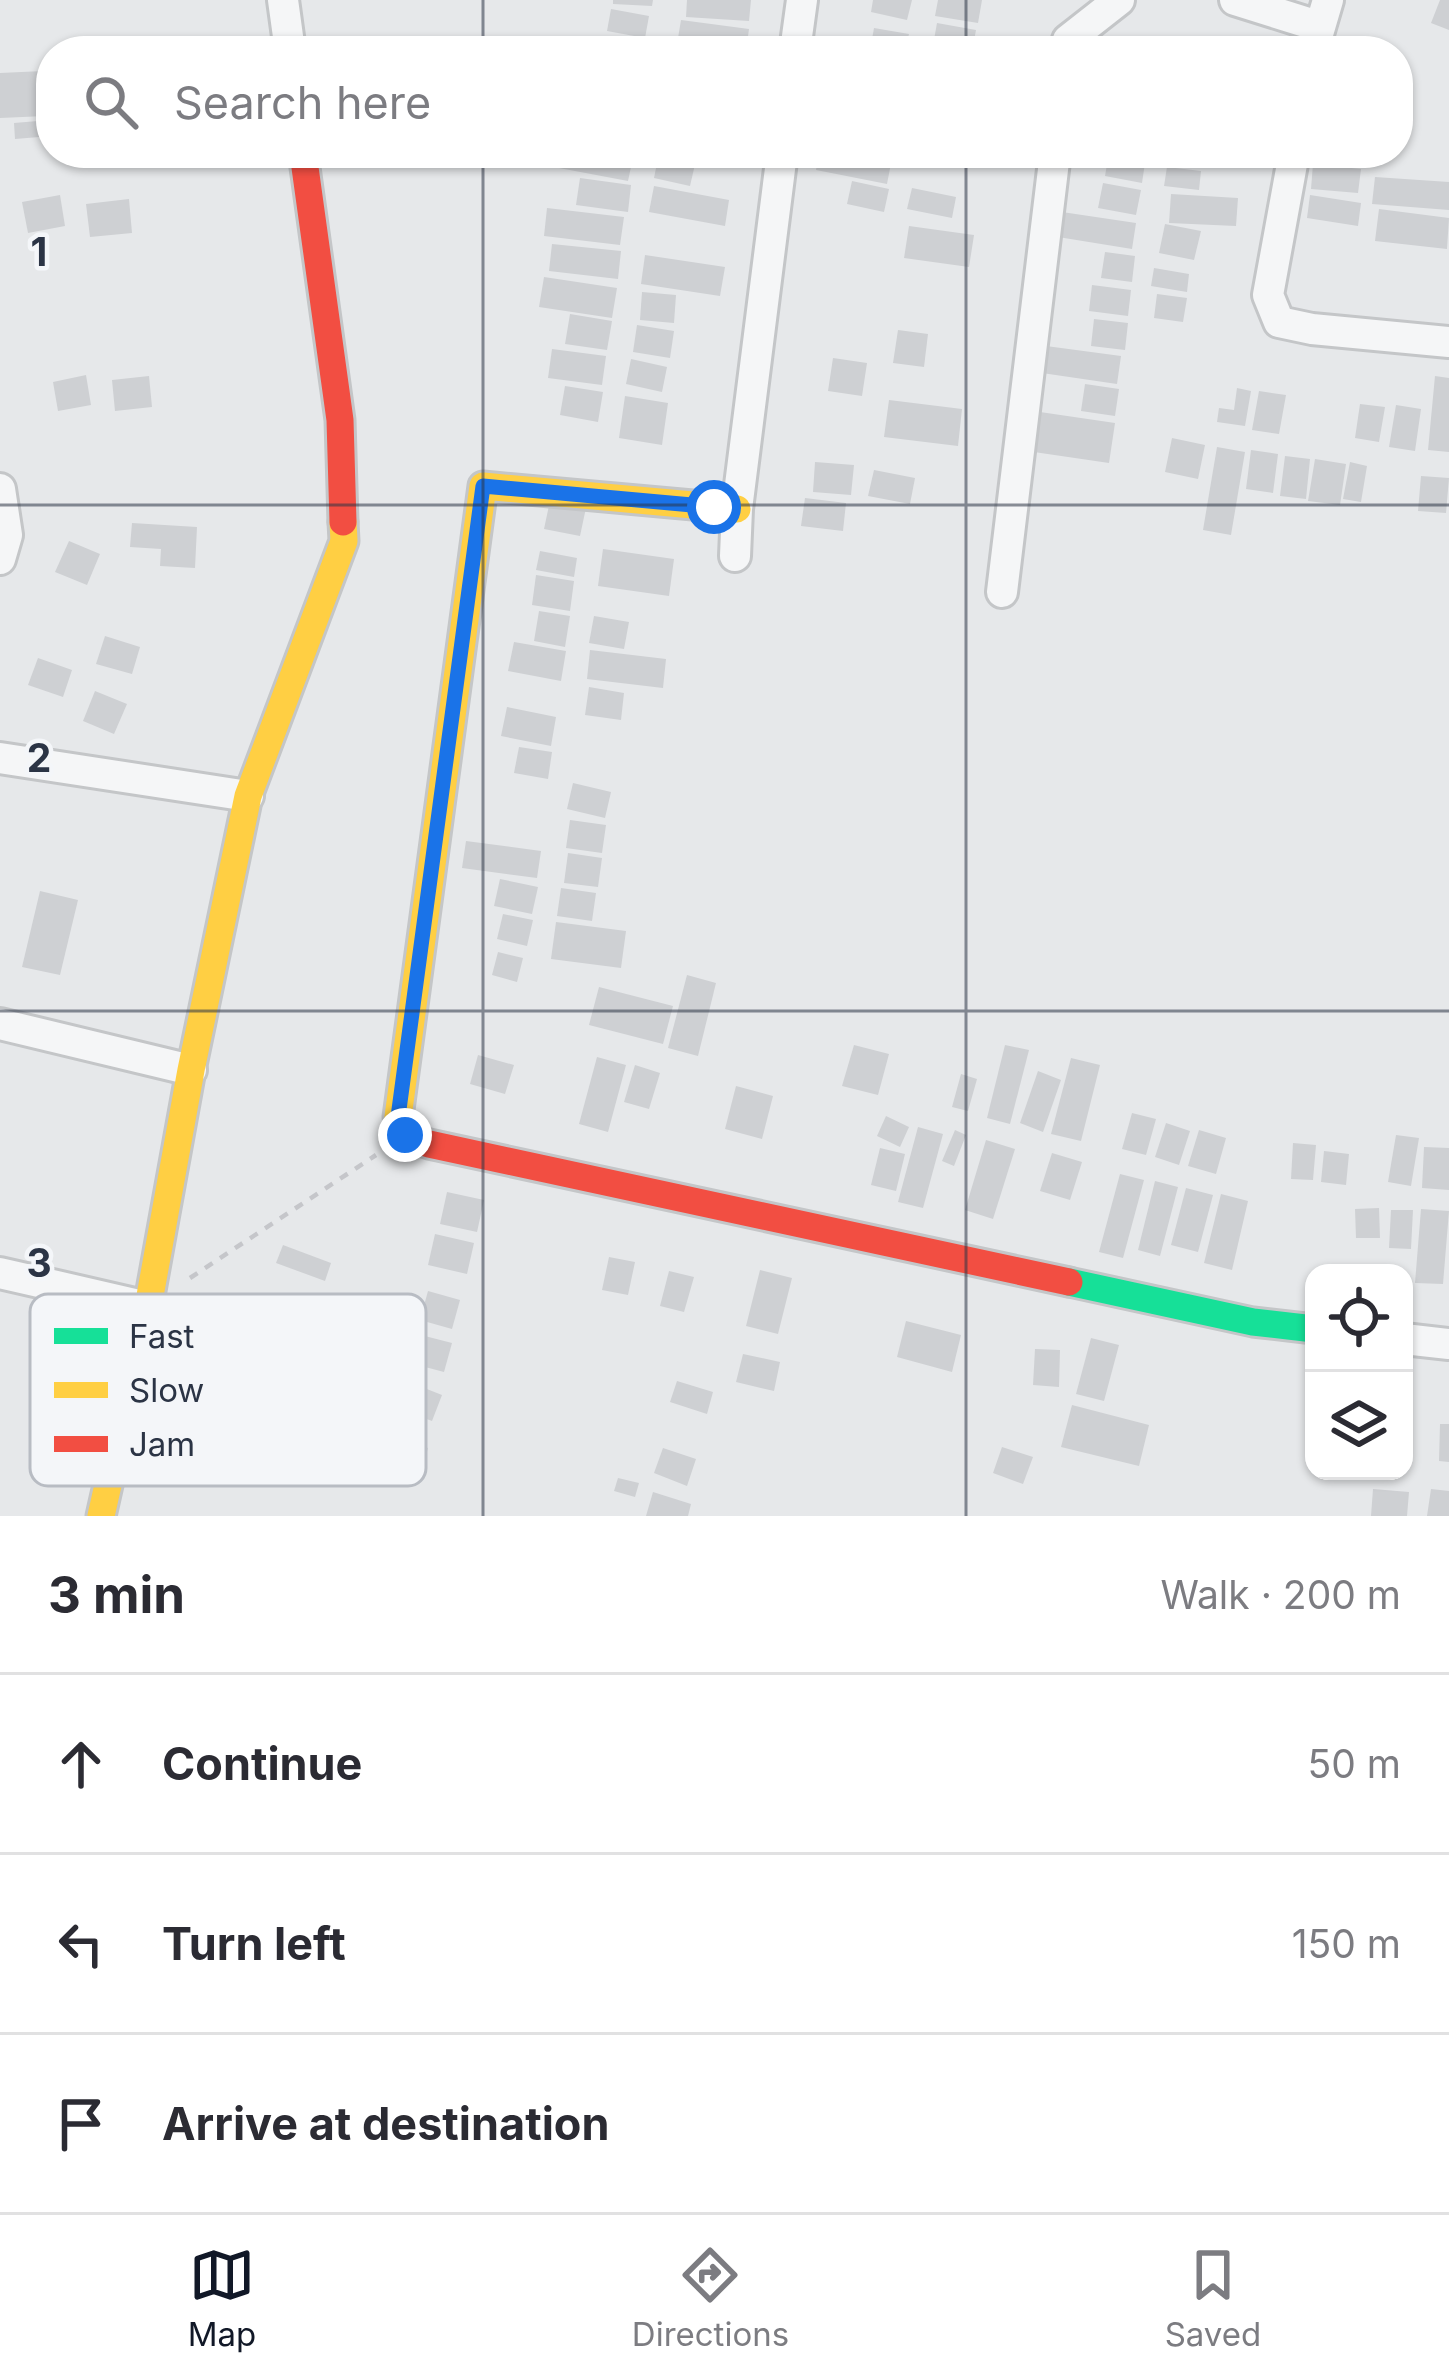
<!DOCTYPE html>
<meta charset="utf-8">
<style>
body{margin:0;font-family:Inter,sans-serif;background:#f2f2f3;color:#2b2b33}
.controls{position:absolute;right:36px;bottom:36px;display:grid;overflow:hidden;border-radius:24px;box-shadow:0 3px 9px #0004}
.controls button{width:108px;height:108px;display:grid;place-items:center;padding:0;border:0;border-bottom:3px solid #e1e1e2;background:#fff;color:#2b2b33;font:60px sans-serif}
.stop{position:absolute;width:36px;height:36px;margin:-27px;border:9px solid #1a73e8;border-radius:50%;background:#fff}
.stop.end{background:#1a73e8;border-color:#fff;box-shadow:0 3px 12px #0008}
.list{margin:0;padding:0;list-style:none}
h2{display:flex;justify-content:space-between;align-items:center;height:156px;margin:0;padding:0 48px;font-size:51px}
h2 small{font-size:39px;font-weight:400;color:#7c7c81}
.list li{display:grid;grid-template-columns:78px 1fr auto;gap:36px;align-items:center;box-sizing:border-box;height:180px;padding:0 48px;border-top:3px solid #e1e1e2}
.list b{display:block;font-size:45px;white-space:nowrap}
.list em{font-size:39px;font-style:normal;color:#7c7c81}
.icon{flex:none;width:66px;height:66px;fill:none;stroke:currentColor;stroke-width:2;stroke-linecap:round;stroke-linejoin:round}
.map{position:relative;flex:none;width:1449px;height:1516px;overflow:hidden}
.search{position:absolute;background:#fff;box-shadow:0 3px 9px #0004;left:36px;right:36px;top:36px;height:132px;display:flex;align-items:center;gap:30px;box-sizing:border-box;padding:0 42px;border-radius:48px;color:#7c7c81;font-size:45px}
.sheet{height:696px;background:#fff}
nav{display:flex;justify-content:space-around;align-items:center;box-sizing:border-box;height:168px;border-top:3px solid #e1e1e2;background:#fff;font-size:33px;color:#7c7c81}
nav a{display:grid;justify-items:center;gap:6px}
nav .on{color:#111827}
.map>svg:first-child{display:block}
.building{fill:#ced0d3}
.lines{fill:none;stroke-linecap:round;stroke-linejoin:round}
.street-casing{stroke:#c4c6c8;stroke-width:36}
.fast-casing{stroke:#c4c6c8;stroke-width:33}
.slow-casing{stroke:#c4c6c8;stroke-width:33}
.jam-casing{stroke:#c4c6c8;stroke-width:33}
.path{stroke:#c5c6ca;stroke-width:4.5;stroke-dasharray:9 9;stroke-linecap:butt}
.street{stroke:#f5f6f7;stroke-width:30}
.fast{stroke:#16e098;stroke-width:27}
.slow{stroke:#ffcf43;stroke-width:27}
.jam{stroke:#f24e42;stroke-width:27}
.route{stroke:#1a73e8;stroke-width:15}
.grid{fill:none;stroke:#2b3445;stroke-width:3;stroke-opacity:0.55}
.key{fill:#f4f6f9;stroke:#b8bcc3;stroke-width:3}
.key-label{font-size:33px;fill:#2b3445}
.grid-label{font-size:39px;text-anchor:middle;font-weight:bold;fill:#2b3445;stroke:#f4f6f9;stroke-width:9;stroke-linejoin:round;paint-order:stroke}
</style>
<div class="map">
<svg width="1449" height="1516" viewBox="0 0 1449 1516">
<rect width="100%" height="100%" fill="#e6e8ea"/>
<g class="building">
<polygon points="613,0 653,0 652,6 613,4"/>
<polygon points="687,0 751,0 749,21 686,17"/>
<polygon points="873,0 912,0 907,20 871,12"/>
<polygon points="938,0 982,0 978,23 935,16"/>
<polygon points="1440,0 1449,0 1449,30 1431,23"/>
<polygon points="611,9 649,16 645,38 607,31"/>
<polygon points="681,20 749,29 746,51 676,50"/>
<polygon points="937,23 976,30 972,51 932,51"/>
<polygon points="874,28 909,34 905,51 871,45"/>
<polygon points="1185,42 1219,47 1218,51 1184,51"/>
<polygon points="43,71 45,116 0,118 0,73"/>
<polygon points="50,120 51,136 15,139 14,123"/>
<polygon points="562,153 634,153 628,181 559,168"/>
<polygon points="659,153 696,160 690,186 654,178"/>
<polygon points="819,153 868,153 892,158 887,184 816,170"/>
<polygon points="1109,153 1146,156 1142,183 1105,176"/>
<polygon points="1313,164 1361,169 1358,193 1311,189"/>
<polygon points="1167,167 1201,171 1199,190 1164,186"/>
<polygon points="1375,177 1449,182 1449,210 1372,204"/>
<polygon points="580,178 631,185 628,212 576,205"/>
<polygon points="852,181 889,189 884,212 847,204"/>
<polygon points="1103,183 1141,190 1136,215 1098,208"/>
<polygon points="654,186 729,200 725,226 649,212"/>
<polygon points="912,188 956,197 952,218 907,209"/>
<polygon points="1171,194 1238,198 1236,226 1169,223"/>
<polygon points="60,195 65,226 28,233 22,202"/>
<polygon points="1310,195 1361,203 1358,226 1307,218"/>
<polygon points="129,199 132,233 90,237 86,204"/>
<polygon points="547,208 624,217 620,245 544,236"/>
<polygon points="1379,209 1449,218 1447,249 1375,241"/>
<polygon points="1062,212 1136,223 1132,249 1058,237"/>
<polygon points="1165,224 1201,231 1194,260 1159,253"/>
<polygon points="909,226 974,235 969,267 904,258"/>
<polygon points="552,244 621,251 618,279 549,271"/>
<polygon points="1105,252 1135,256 1132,282 1101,278"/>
<polygon points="645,255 725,267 720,296 641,284"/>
<polygon points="1154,268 1189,274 1187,292 1151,286"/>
<polygon points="544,277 617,288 612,318 539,307"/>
<polygon points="1092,285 1131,290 1128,316 1089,311"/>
<polygon points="642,292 676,295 674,323 640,320"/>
<polygon points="1157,294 1187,298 1183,322 1154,318"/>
<polygon points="570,314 612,321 607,350 565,344"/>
<polygon points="1094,319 1128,323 1125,350 1091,346"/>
<polygon points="637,325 674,331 670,358 633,352"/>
<polygon points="898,330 928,334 924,367 893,363"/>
<polygon points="1046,346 1121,356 1117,384 1042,373"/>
<polygon points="552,349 606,356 602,385 548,378"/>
<polygon points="833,358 867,363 862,396 828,391"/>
<polygon points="631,359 667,367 662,392 626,384"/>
<polygon points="86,375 91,405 58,411 53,382"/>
<polygon points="149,376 152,407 115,411 112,380"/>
<polygon points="1435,376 1449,378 1449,452 1428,450"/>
<polygon points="1085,384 1119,389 1115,416 1081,411"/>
<polygon points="565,386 603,392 598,422 560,415"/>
<polygon points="1237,388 1251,391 1245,426 1217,422 1219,408 1234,410"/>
<polygon points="1259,391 1286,395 1279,434 1252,430"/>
<polygon points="625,396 668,403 662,445 619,438"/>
<polygon points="889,400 962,409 958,446 884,437"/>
<polygon points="1360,404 1385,407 1379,442 1355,438"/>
<polygon points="1396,405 1421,409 1415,451 1389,447"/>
<polygon points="1040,412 1115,423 1109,463 1034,452"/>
<polygon points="1172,438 1205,445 1198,479 1165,472"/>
<polygon points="1217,447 1245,452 1231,535 1203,530"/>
<polygon points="1251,450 1278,454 1273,493 1246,489"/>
<polygon points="1285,456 1310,459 1306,499 1280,496"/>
<polygon points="1315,459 1346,464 1340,505 1308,501"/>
<polygon points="815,462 854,465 851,495 813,492"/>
<polygon points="1350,462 1367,466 1361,502 1343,499"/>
<polygon points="874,470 915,478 910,504 868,496"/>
<polygon points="1421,476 1449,478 1446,513 1418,511"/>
<polygon points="551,496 587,503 580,536 544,529"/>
<polygon points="805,498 846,503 843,531 801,526"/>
<polygon points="132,523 197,527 195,568 160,566 161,549 130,547"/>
<polygon points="69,541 100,554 87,585 55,572"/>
<polygon points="603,549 674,559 669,596 598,586"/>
<polygon points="540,551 577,558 574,577 536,570"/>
<polygon points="536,575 574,581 570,611 532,605"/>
<polygon points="539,611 570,616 565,647 534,641"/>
<polygon points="594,616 629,622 624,649 589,643"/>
<polygon points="105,636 140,647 132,674 96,664"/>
<polygon points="514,642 566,651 561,681 508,671"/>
<polygon points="590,650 666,659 663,688 587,679"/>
<polygon points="38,658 72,670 63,697 28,685"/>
<polygon points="589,687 624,693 621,720 585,715"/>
<polygon points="95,691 127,704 114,734 83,721"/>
<polygon points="507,707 556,717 551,746 501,736"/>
<polygon points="519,747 552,752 548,779 514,773"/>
<polygon points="573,783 611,792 605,818 567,809"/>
<polygon points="570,820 606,825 602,853 566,848"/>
<polygon points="466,841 541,851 537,878 462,868"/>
<polygon points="568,853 602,858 598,887 564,883"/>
<polygon points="500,879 538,887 532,914 494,906"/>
<polygon points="561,888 596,893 592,921 557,916"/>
<polygon points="40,891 78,900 60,975 22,967"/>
<polygon points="503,914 533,920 527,946 497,939"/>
<polygon points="556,922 626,931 621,968 551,959"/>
<polygon points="498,952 523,958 517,982 492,975"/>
<polygon points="687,975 716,983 698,1056 668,1048"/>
<polygon points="599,987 673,1006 663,1044 589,1025"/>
<polygon points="854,1045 889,1054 878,1095 842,1086"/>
<polygon points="1005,1045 1029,1050 1010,1124 987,1118"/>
<polygon points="478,1055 514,1065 505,1094 470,1084"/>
<polygon points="597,1057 626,1065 608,1132 579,1124"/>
<polygon points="1071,1058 1100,1065 1081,1141 1051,1134"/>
<polygon points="635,1065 660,1073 649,1109 624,1102"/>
<polygon points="1038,1071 1061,1080 1043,1132 1020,1123"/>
<polygon points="961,1074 977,1079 968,1111 952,1107"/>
<polygon points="736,1086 773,1096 762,1139 725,1129"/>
<polygon points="1132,1113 1156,1119 1146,1155 1122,1149"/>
<polygon points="886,1116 909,1127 900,1147 877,1136"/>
<polygon points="1166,1123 1190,1131 1179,1165 1155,1157"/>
<polygon points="918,1127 943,1134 923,1208 898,1202"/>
<polygon points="955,1130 966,1135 954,1166 942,1161"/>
<polygon points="1199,1130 1226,1138 1216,1174 1188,1166"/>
<polygon points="1396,1135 1419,1138 1411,1186 1388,1182"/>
<polygon points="986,1140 1015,1149 993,1219 965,1210"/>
<polygon points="1293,1143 1316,1145 1313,1180 1291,1179"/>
<polygon points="1424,1147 1449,1148 1449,1190 1422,1188"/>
<polygon points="880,1148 905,1154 896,1191 871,1185"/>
<polygon points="1324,1151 1349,1154 1346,1185 1321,1182"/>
<polygon points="1052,1153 1082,1162 1070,1200 1040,1191"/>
<polygon points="1120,1174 1144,1180 1123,1258 1099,1252"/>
<polygon points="1155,1181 1178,1187 1160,1256 1138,1250"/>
<polygon points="1186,1188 1213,1195 1198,1252 1171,1245"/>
<polygon points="447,1192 484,1200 477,1232 440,1224"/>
<polygon points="1221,1194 1248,1201 1232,1270 1204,1263"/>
<polygon points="1379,1208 1380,1238 1356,1238 1355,1209"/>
<polygon points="1421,1209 1449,1211 1443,1284 1415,1283"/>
<polygon points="1391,1210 1413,1210 1411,1249 1389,1248"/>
<polygon points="435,1234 474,1243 467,1274 428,1265"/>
<polygon points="283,1245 331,1263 325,1281 276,1263"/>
<polygon points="609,1257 635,1262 628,1295 602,1290"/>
<polygon points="760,1270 792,1278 778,1334 746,1326"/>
<polygon points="669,1271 694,1277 684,1312 660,1306"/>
<polygon points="428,1291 460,1300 452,1329 420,1320"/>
<polygon points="906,1321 961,1335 952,1372 897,1357"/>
<polygon points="417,1334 452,1343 444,1372 410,1363"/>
<polygon points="1091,1338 1119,1345 1104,1401 1076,1394"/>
<polygon points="1035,1349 1060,1350 1059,1387 1033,1385"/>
<polygon points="743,1354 780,1362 774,1391 736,1382"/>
<polygon points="677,1381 713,1392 707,1414 670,1402"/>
<polygon points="409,1382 442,1395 432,1421 398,1408"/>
<polygon points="1072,1405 1149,1425 1139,1466 1061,1447"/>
<polygon points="1440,1424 1449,1424 1449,1462 1439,1461"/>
<polygon points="390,1438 428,1448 418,1482 380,1471"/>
<polygon points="1002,1447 1033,1457 1023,1484 993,1473"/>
<polygon points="663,1448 696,1459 687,1486 654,1473"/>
<polygon points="618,1478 639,1483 635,1497 614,1491"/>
<polygon points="1373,1489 1409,1492 1407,1516 1371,1516"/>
<polygon points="1431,1489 1449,1491 1449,1516 1427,1516"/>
<polygon points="653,1492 691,1504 688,1516 646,1516"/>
</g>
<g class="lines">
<g class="street-casing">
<g id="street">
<polyline points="283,0 290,51"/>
<polyline points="1235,0 1318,26"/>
<polyline points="795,51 802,0"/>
<polyline points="1067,51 1068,40 1119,0"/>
<polyline points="1313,51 1328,0"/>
<polyline points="1294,153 1268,295 1279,322 1312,329 1449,342"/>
<polyline points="0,489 7,535 0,559"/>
<polyline points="735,556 737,509 782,153"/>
<polyline points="1002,592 1055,153"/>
<polyline points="0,758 248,796"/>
<polyline points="0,1024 191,1070"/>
<polyline points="0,1273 148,1307"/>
<polyline points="1404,1339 1449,1344"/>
</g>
</g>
<g class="fast-casing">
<polyline id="fast" points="1069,1282 1253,1322 1314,1329"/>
</g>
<g class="slow-casing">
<g id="slow">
<polyline points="406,1136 398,1117 483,486 737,509"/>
<polyline points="101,1516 148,1307 191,1070 248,796 344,541 343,522"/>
</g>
</g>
<g class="jam-casing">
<g id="jam">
<polyline points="303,153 340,420 343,522"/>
<polyline points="406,1136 429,1144 1069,1282"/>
</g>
</g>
<polyline class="path" points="190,1278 376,1155"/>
<use href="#street" class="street"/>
<use href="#fast" class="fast"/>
<use href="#slow" class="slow"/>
<use href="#jam" class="jam"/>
</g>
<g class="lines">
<polyline class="route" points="405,1135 398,1117 483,486 714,507"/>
</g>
<path class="grid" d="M 483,0 L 483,51M 966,0 L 966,51M 483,153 L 483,1516M 966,153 L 966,1516M 0,505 L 1449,505M 0,1011 L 1449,1011"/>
<rect x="30" y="1294" width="396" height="192" rx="18" class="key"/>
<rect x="54" y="1328" width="54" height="16" fill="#16e098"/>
<rect x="54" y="1382" width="54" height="16" fill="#ffcf43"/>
<rect x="54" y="1436" width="54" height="16" fill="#f24e42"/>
<g class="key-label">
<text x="129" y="1348">Fast</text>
<text x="129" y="1402">Slow</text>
<text x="129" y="1456">Jam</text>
</g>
<g class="grid-label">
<text x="39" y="266">1</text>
<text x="39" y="772">2</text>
<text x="39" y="1277">3</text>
</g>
</svg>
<div class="controls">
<button><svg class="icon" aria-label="locate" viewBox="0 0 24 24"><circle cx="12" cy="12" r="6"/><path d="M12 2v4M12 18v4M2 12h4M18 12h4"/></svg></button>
<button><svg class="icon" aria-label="layers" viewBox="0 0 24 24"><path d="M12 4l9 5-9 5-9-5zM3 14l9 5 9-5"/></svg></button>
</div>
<div class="stop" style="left:714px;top:507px"></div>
<div class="stop end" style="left:405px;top:1135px"></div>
<div class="search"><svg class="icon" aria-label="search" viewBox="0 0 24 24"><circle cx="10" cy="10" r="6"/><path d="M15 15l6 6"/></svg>Search here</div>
</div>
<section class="sheet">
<h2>3 min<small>Walk · 200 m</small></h2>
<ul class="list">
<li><svg class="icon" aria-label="ahead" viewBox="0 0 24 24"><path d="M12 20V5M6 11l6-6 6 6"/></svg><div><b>Continue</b></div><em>50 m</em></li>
<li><svg class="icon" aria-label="left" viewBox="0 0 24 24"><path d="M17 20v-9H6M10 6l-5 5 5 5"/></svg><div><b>Turn left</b></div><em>150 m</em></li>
<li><svg class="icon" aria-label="arrive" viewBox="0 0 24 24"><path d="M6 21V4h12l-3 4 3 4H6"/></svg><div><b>Arrive at destination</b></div></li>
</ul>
</section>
<nav>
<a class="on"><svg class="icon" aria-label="map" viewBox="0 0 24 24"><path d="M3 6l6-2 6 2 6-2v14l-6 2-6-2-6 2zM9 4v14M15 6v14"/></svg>Map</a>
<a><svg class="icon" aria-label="directions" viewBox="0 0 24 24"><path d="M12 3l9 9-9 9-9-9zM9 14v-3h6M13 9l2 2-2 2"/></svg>Directions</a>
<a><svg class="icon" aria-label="saved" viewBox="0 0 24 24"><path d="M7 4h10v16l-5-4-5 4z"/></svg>Saved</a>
</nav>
